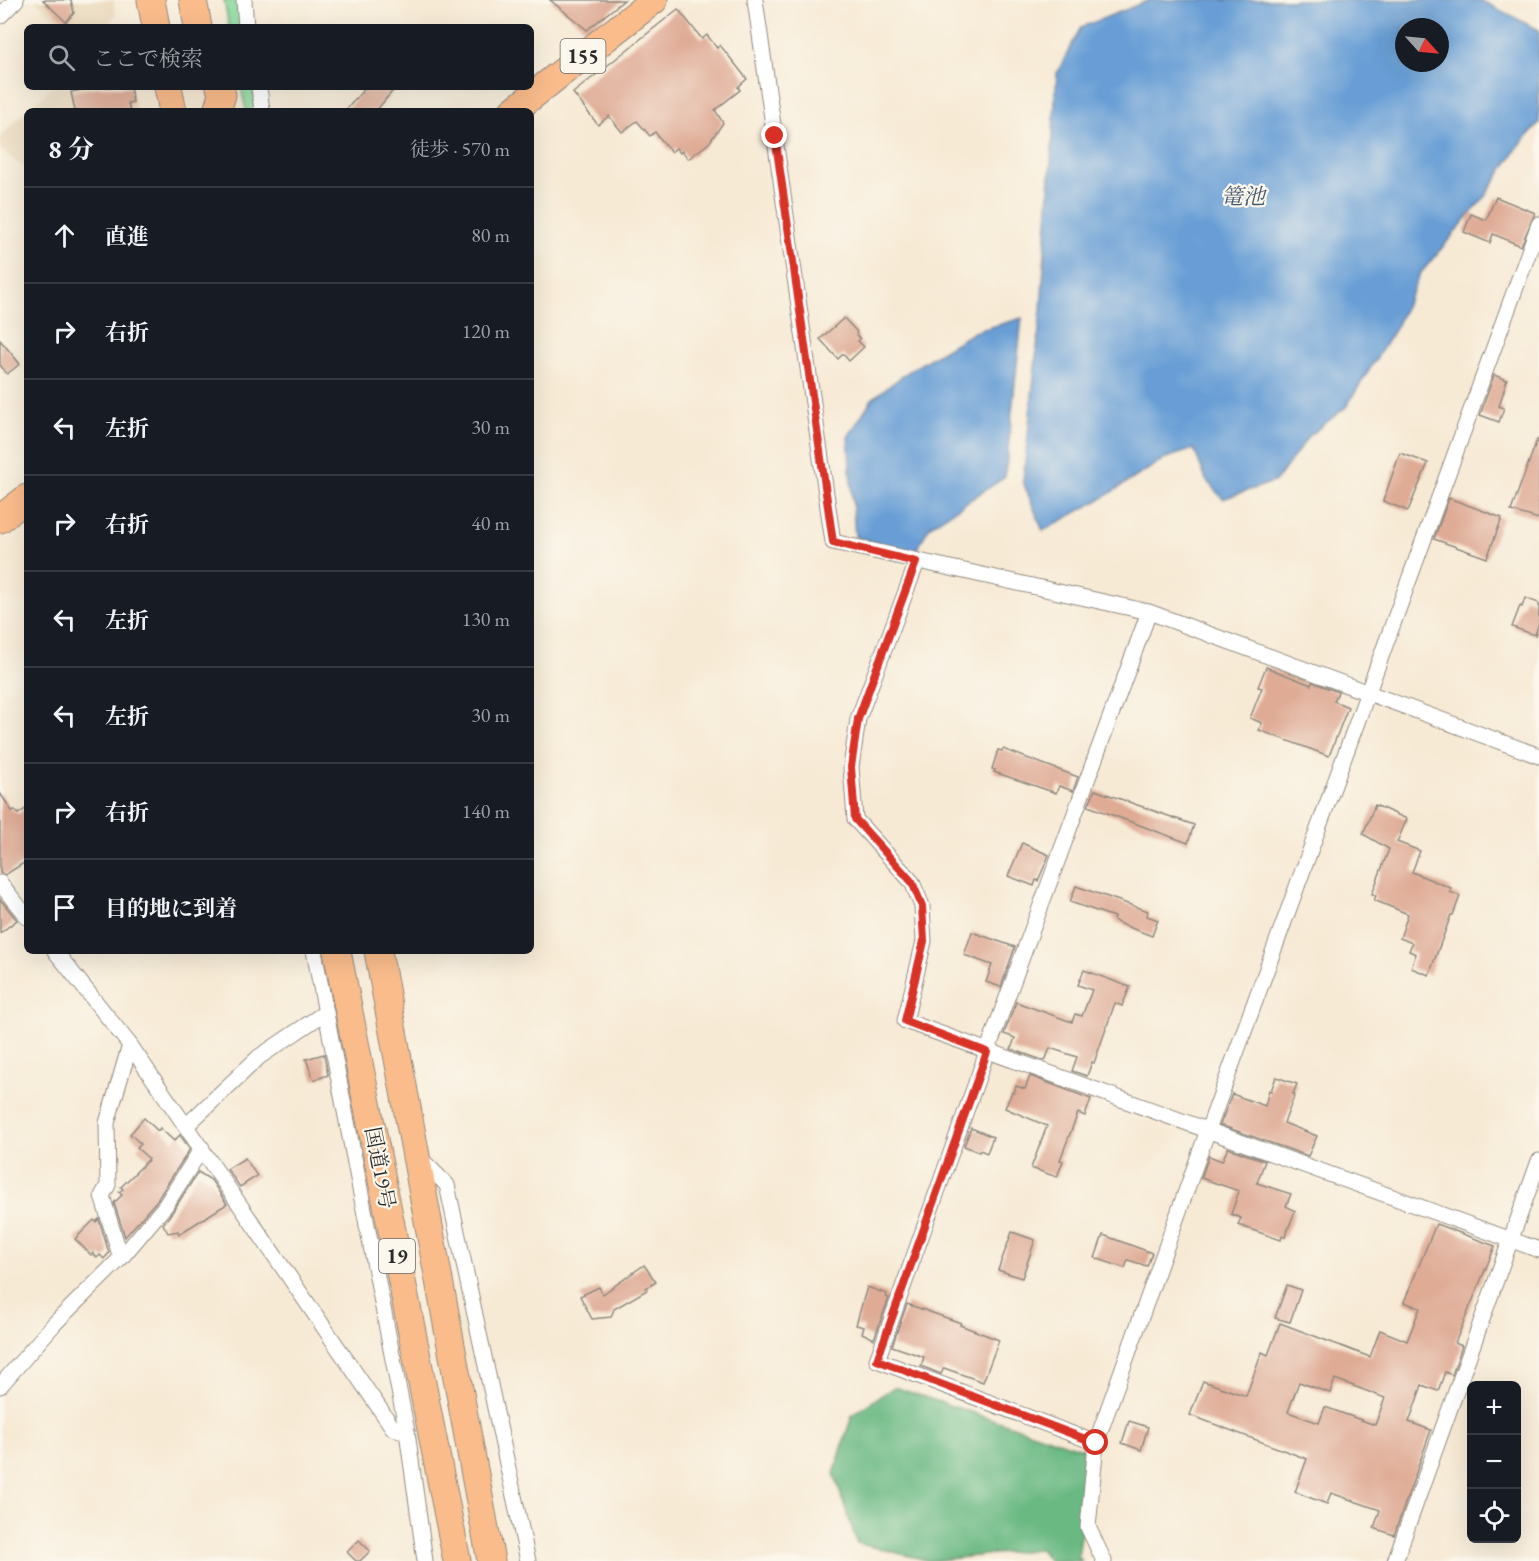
<!DOCTYPE html>
<html lang="ja">
<meta charset="utf-8">
<style>
body{margin:0;font-family:"EB Garamond","Noto Serif JP",serif;background:#20242c;color:#f1f3f6}
.controls{position:absolute;right:18px;bottom:18px;display:grid;overflow:hidden;border-radius:9px;box-shadow:0 6px 24px #0002}
.controls button{width:54px;height:54px;display:grid;place-items:center;padding:0;border:0;border-bottom:2px solid #363941;background:#171b24;color:#f1f3f6;font:30px sans-serif}
.compass{position:absolute;left:1395px;top:18px;width:54px;height:54px;border-radius:50%;background:#171b24;box-shadow:0 6px 24px #0002;rotate:117deg}
.stop{position:absolute;width:18px;height:18px;margin:-14px;border:4px solid #d93025;border-radius:50%;background:#fff}
.stop.end{background:#d93025;border-color:#fff;box-shadow:0 2px 6px #0008}
.list{margin:0;padding:0;list-style:none}
h2{display:flex;justify-content:space-between;align-items:center;height:78px;margin:0;padding:0 24px;font-size:26px}
h2 small{font-size:20px;font-weight:400;color:#9ea1a6}
.list li{display:grid;grid-template-columns:39px 1fr auto;gap:18px;align-items:center;box-sizing:border-box;height:96px;padding:0 24px;border-top:2px solid #363941}
.list b{display:block;font-size:22px;white-space:nowrap}
.list em{font-size:20px;font-style:normal;color:#9ea1a6}
.icon{flex:none;width:33px;height:33px;fill:none;stroke:currentColor;stroke-width:2;stroke-linecap:round;stroke-linejoin:round}
.map{position:relative;flex:none;width:1539px;height:1561px;overflow:hidden}
.search{position:absolute;background:#171b24;box-shadow:0 6px 24px #0002;left:24px;top:24px;width:510px;height:66px;display:flex;align-items:center;gap:15px;box-sizing:border-box;padding:0 21px;border-radius:9px;color:#9ea1a6;font-size:22px}
.panel{position:absolute;background:#171b24;box-shadow:0 6px 24px #0002;left:24px;top:108px;width:510px;height:846px;border-radius:9px}
.map>svg:first-child{display:block}
.built{fill:#ead8ba}
.green{fill:#84d99b;stroke:#588263;stroke-width:1.5}
.forest{fill:#6bb983;stroke:#4b7257;stroke-width:1.5}
.water{fill:#689ed5;stroke:#4a6480;stroke-width:1.5;fill-rule:evenodd}
.building{fill:#dfab95;fill-rule:evenodd}
.lines{fill:none;stroke-linecap:round;stroke-linejoin:round}
.street-casing{stroke:#918a80;stroke-width:17}
.highway-casing{stroke:#918a80;stroke-width:29}
.street{stroke:#fff;stroke-width:15}
.highway{stroke:#fabc8b;stroke-width:27}
.route{stroke:#d93025;stroke-width:8}
.labels{text-anchor:middle;stroke-width:4.5;stroke-linejoin:round;paint-order:stroke}
.shield{fill:#fbf7ec;stroke:#696865;stroke-width:1.5}
.shield-label{font-size:20px;font-weight:bold;fill:#2b2b2b}
.street-label{font-size:21px;fill:#2b2b2b;stroke:#fbf7ec}
.water-label{font-size:22px;font-style:italic;fill:#43596f;stroke:#fbf7ec}
</style>
<div class="map">
<svg width="1539" height="1561" viewBox="0 0 1539 1561">
<rect width="100%" height="100%" fill="#fbf7ec"/>
<filter id="ink" filterUnits="userSpaceOnUse"><feTurbulence type="fractalNoise" baseFrequency=".0167" numOctaves="2"/><feDisplacementMap in="SourceGraphic" scale="12" xChannelSelector="R" yChannelSelector="G"/><feConvolveMatrix kernelMatrix="1 2 1 2 8 2 1 2 1" color-interpolation-filters="sRGB"/></filter>
<filter id="wash" filterUnits="userSpaceOnUse"><feTurbulence type="fractalNoise" baseFrequency=".008" numOctaves="4" result="noise"/><feDisplacementMap in="SourceGraphic" scale="24" xChannelSelector="R" yChannelSelector="G"/><feGaussianBlur stdDeviation="1.35" result="paint"/><feColorMatrix in="noise" values="0 0 0 0 0 0 0 0 0 0 0 0 0 0 0 0 0 1.4 0 .05"/><feComposite in="paint" operator="in"/></filter>
<g filter="url(#wash)">
<rect width="100%" height="100%" fill="#f7ead5"/>
<g class="built">
<polygon points="35,0 113,0 116,15 105,27 65,27"/>
<polygon points="52,87 131,87 136,111 27,111 27,170 0,149 0,136"/>
</g>
<g class="green">
<polygon points="224,0 240,0 242,27 229,27"/>
<polygon points="241,87 253,87 256,111 246,111"/>
</g>
<polygon class="forest" points="894,1387 1092,1452 1078,1557 1082,1561 1049,1561 1040,1549 930,1561 857,1543 834,1474 852,1415"/>
<g class="water">
<path d="M 1150,0 L 1477,0 L 1484,2 L 1539,30 L 1539,123 L 1518,147 L 1483,199 L 1420,274 L 1396,327 L 1346,407 L 1308,437 L 1276,481 L 1223,499 L 1206,480 L 1194,449 L 1166,458 L 1104,497 L 1043,531 L 1023,482 L 1041,310 L 1057,73 L 1081,27 ZM 1404,27 L 1440,27 L 1440,63 L 1404,63 Z"/>
<polygon points="1022,318 1005,477 930,526 914,554 855,537 848,437 872,399 909,371 974,332"/>
</g>
<g id="blocks">
<g class="building">
<polygon points="43,0 71,0 74,13 66,22"/>
<polygon points="550,0 624,0 587,30"/>
<polygon points="678,9 702,39 707,35 717,48 720,45 747,79 738,87 740,90 715,110 723,123 709,143 688,159 682,151 680,153 676,148 671,152 655,132 650,136 637,121 622,132 609,116 598,125 573,93"/>
<polygon points="97,87 130,87 133,102 128,103 130,111 75,111 71,92"/>
<polygon points="366,87 396,87 376,111 345,111"/>
<polygon points="1496,197 1535,213 1521,246 1493,234 1490,243 1464,232 1471,214 1486,220"/>
<polygon points="844,318 857,332 856,334 860,339 858,341 864,347 849,361 843,354 838,359 820,339"/>
<polygon points="0,340 20,364 7,374 0,365"/>
<polygon points="1494,375 1507,380 1499,406 1504,408 1499,422 1480,415"/>
<polygon points="1537,440 1539,440 1539,519 1511,511"/>
<polygon points="1400,453 1428,463 1408,511 1383,501"/>
<polygon points="1449,498 1502,518 1487,558 1434,539"/>
<polygon points="1525,598 1539,603 1539,623 1535,635 1512,627 1520,606 1522,607"/>
<polygon points="1266,667 1311,685 1312,682 1338,692 1334,701 1348,707 1329,756 1259,730 1262,723 1250,718 1262,688 1258,687"/>
<polygon points="1003,749 1078,777 1073,791 1059,786 1056,793 994,772 995,770 992,769 998,750 1002,751"/>
<polygon points="1095,790 1194,825 1188,843 1088,806"/>
<polygon points="0,793 12,811 15,810 18,814 27,808 27,861 5,875 0,873"/>
<polygon points="1375,805 1407,819 1397,842 1420,851 1412,872 1451,888 1450,892 1460,896 1453,915 1451,915 1429,975 1411,968 1416,954 1409,951 1412,943 1400,938 1408,914 1374,900 1376,896 1372,894 1389,849 1363,834"/>
<polygon points="1022,843 1049,855 1038,881 1036,880 1034,886 1008,876"/>
<polygon points="1076,886 1148,911 1147,916 1158,920 1152,936 1118,923 1113,919 1114,917 1070,902"/>
<polygon points="0,899 17,920 0,933"/>
<polygon points="972,932 1015,947 1001,987 986,982 992,965 964,955"/>
<polygon points="1084,970 1130,987 1122,1006 1115,1003 1094,1063 1092,1062 1087,1076 1072,1071 1077,1057 1050,1048 1045,1061 1011,1049 1015,1038 1004,1034 1016,1002 1072,1022 1075,1014 1082,1016 1092,990 1078,985"/>
<polygon points="324,1054 328,1075 314,1080 306,1059"/>
<polygon points="1030,1076 1091,1099 1085,1116 1078,1113 1060,1160 1063,1161 1057,1177 1031,1168 1047,1126 1005,1108 1012,1092 1014,1093 1016,1086 1025,1089"/>
<polygon points="1276,1077 1297,1084 1293,1094 1295,1094 1284,1123 1317,1136 1308,1156 1220,1125 1232,1094 1265,1106 1269,1090 1271,1091"/>
<polygon points="144,1118 158,1131 160,1128 174,1141 180,1135 190,1149 157,1200 125,1237 114,1203 122,1195 119,1192 123,1189 121,1187 149,1159 137,1148 141,1144 130,1134"/>
<polygon points="971,1128 993,1137 987,1153 980,1150 979,1152 964,1146"/>
<polygon points="1228,1148 1265,1161 1257,1183 1291,1194 1286,1206 1295,1211 1285,1237 1282,1236 1281,1240 1238,1225 1241,1218 1231,1214 1239,1191 1201,1178 1209,1156 1222,1161"/>
<polygon points="245,1158 257,1176 240,1187 227,1169"/>
<polygon points="198,1172 211,1180 227,1204 179,1234 178,1231 168,1233 163,1224 173,1211"/>
<polygon points="99,1219 109,1253 104,1259 100,1255 97,1258 93,1253 91,1255 75,1239 94,1220 96,1222"/>
<path d="M 1436,1224 L 1495,1246 L 1455,1343 L 1462,1346 L 1452,1375 L 1445,1372 L 1438,1391 L 1422,1385 L 1409,1422 L 1431,1430 L 1394,1535 L 1374,1528 L 1380,1510 L 1331,1493 L 1327,1504 L 1295,1492 L 1307,1459 L 1190,1415 L 1203,1381 L 1246,1396 L 1262,1352 L 1268,1355 L 1280,1323 L 1370,1357 L 1380,1330 L 1407,1341 L 1420,1308 L 1404,1302 ZM 1335,1379 L 1385,1398 L 1375,1425 L 1325,1407 L 1319,1423 L 1288,1412 L 1299,1382 L 1330,1393 Z"/>
<polygon points="1012,1232 1035,1240 1022,1278 998,1270"/>
<polygon points="1103,1235 1152,1253 1147,1266 1128,1260 1125,1268 1095,1258"/>
<polygon points="644,1265 656,1282 646,1288 647,1290 614,1309 611,1317 592,1319 580,1296 599,1287 603,1294"/>
<polygon points="1287,1285 1301,1290 1290,1322 1275,1318"/>
<polygon points="867,1287 887,1294 886,1297 889,1298 874,1339 862,1333 864,1327 856,1325"/>
<polygon points="907,1304 961,1323 960,1325 999,1340 983,1382 944,1368 941,1374 921,1366 924,1357 892,1346"/>
<polygon points="1129,1421 1148,1427 1141,1450 1122,1443"/>
<polygon points="359,1540 370,1551 360,1561 356,1561 347,1552"/>
</g>
</g>
</g>
<g filter="url(#ink)">
<use href="#blocks" fill-opacity="0" stroke="#918a80" stroke-width="1.5"/>
<g class="lines">
<g class="street-casing">
<g id="street">
<polyline points="244,0 246,27"/>
<polyline points="755,0 833,542 1149,612 1539,756"/>
<polyline points="0,16 16,0"/>
<polyline points="259,87 262,111"/>
<polyline points="917,562 858,719 851,767 855,819 912,882 922,906 924,941 905,1021 1539,1250"/>
<polyline points="0,883 27,917"/>
<polyline points="55,951 130,1045 393,1428 407,1432"/>
<polyline points="314,951 407,1432 425,1561"/>
<polyline points="186,1126 259,1057 326,1012"/>
<polyline points="420,1158 447,1185 528,1561"/>
<polyline points="121,1258 102,1196 108,1185 107,1123 130,1045"/>
<polyline points="0,1386 55,1323 121,1258 165,1206 202,1148"/>
<polyline points="1096,1443 877,1360 987,1052 1149,612"/>
<polyline points="1104,1561 1088,1527 1096,1443 1208,1130 1539,224"/>
<polyline points="1395,1561 1539,1161"/>
</g>
</g>
<g class="highway-casing">
<g id="highway">
<polyline points="151,0 156,27"/>
<polyline points="193,0 198,27"/>
<polyline points="168,87 173,111"/>
<polyline points="217,111 222,95 220,87"/>
<polyline points="513,111 654,0"/>
<polyline points="0,519 27,498"/>
<polyline points="337,951 457,1561"/>
<polyline points="378,951 491,1561"/>
</g>
</g>
<use href="#street" class="street"/>
<use href="#highway" class="highway"/>
</g>
</g>
<g class="lines" filter="url(#ink)">
<polyline class="route" points="775,136 833,542 916,562 858,719 851,767 855,819 912,882 922,906 924,941 905,1021 987,1052 877,1360 1096,1443"/>
</g>
<g class="labels">
<g class="shield">
<rect x="560.5" y="39" width="45" height="34" rx="4.5"/>
<rect x="379" y="1239" width="36" height="34" rx="4.5"/>
</g>
<g class="shield-label">
<text x="583" y="63">155</text>
<text x="397" y="1263">19</text>
</g>
<g class="street-label">
<text transform="translate(380 1168) rotate(79)" y="7">国道19号</text>
</g>
<g class="water-label">
<text x="1243" y="204">篭池</text>
</g>
</g>
</svg>
<div class="controls">
<button>+</button>
<button>−</button>
<button><svg class="icon" aria-label="locate" viewBox="0 0 24 24"><circle cx="12" cy="12" r="6"/><path d="M12 2v4M12 18v4M2 12h4M18 12h4"/></svg></button>
</div>
<svg class="compass" viewBox="-18 -18 36 36"><path d="M0-13l5 13h-10z" fill="#e53935"/><path d="M0 13l5-13h-10z" fill="#9ea1a6"/></svg>
<div class="stop" style="left:1096px;top:1443px"></div>
<div class="stop end" style="left:775px;top:136px"></div>
<div class="search"><svg class="icon" aria-label="search" viewBox="0 0 24 24"><circle cx="10" cy="10" r="6"/><path d="M15 15l6 6"/></svg>ここで検索</div>
<section class="panel">
<h2>8 分<small>徒歩 · 570 m</small></h2>
<ul class="list">
<li><svg class="icon" aria-label="ahead" viewBox="0 0 24 24"><path d="M12 20V5M6 11l6-6 6 6"/></svg><div><b>直進</b></div><em>80 m</em></li>
<li><svg class="icon" aria-label="right" viewBox="0 0 24 24"><path d="M7 20v-9h11M14 6l5 5-5 5"/></svg><div><b>右折</b></div><em>120 m</em></li>
<li><svg class="icon" aria-label="left" viewBox="0 0 24 24"><path d="M17 20v-9H6M10 6l-5 5 5 5"/></svg><div><b>左折</b></div><em>30 m</em></li>
<li><svg class="icon" aria-label="right" viewBox="0 0 24 24"><path d="M7 20v-9h11M14 6l5 5-5 5"/></svg><div><b>右折</b></div><em>40 m</em></li>
<li><svg class="icon" aria-label="left" viewBox="0 0 24 24"><path d="M17 20v-9H6M10 6l-5 5 5 5"/></svg><div><b>左折</b></div><em>130 m</em></li>
<li><svg class="icon" aria-label="left" viewBox="0 0 24 24"><path d="M17 20v-9H6M10 6l-5 5 5 5"/></svg><div><b>左折</b></div><em>30 m</em></li>
<li><svg class="icon" aria-label="right" viewBox="0 0 24 24"><path d="M7 20v-9h11M14 6l5 5-5 5"/></svg><div><b>右折</b></div><em>140 m</em></li>
<li><svg class="icon" aria-label="arrive" viewBox="0 0 24 24"><path d="M6 21V4h12l-3 4 3 4H6"/></svg><div><b>目的地に到着</b></div></li>
</ul>
</section>
</div>
